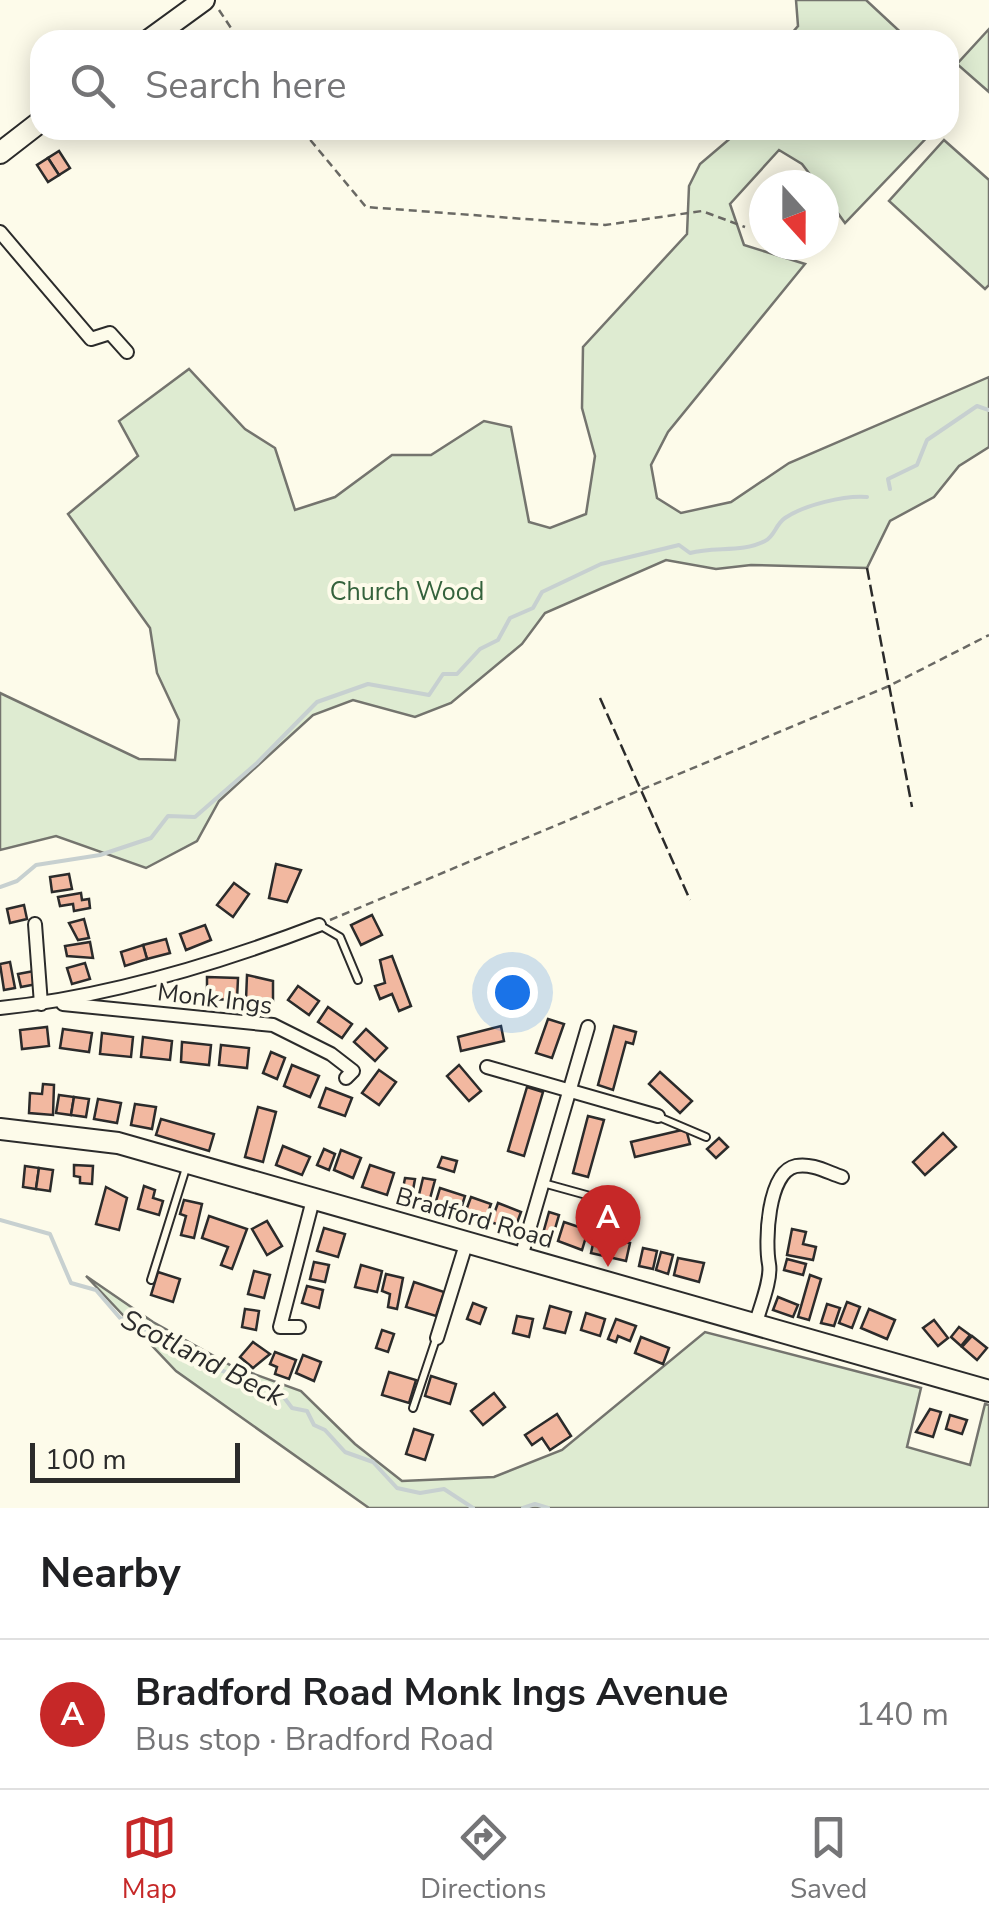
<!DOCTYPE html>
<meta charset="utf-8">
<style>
body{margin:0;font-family:"Nunito Sans",sans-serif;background:#f2f2f2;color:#202124}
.compass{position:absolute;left:749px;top:170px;width:90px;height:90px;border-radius:50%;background:#fff;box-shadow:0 5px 25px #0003;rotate:159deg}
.scale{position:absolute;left:30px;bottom:25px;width:210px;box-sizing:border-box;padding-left:10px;border:5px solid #2b2b2b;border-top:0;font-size:28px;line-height:35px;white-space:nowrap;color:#2b2b2b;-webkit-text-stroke:8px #fdfbea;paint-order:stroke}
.you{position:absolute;left:512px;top:992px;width:35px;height:35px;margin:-25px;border:8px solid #fff;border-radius:50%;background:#1a73e8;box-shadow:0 0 0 15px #1a73e833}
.badge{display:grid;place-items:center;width:65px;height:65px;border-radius:50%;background:#c62828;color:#fff;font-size:32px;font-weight:700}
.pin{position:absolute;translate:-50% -82px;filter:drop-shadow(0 2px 5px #0008)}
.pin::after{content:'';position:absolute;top:52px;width:35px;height:30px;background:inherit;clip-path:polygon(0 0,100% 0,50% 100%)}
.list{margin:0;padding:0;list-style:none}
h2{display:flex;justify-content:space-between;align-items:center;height:130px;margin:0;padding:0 40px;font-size:42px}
h2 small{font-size:32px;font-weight:400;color:#757577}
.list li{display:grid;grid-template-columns:65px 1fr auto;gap:30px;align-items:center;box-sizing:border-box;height:150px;padding:0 40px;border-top:2px solid #e0e0e0}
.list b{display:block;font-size:38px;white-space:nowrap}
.list p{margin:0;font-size:32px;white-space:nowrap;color:#757577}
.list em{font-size:32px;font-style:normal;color:#757577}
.icon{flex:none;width:55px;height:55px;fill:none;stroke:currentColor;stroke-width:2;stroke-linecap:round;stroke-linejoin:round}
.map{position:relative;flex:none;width:989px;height:1508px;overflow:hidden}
.search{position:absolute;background:#fff;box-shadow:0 5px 25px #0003;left:30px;right:30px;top:30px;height:110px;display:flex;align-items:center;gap:25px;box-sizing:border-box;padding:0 35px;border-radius:30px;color:#757577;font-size:38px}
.sheet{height:280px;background:#fff}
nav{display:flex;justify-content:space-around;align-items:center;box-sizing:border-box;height:140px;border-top:2px solid #e0e0e0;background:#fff;font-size:28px;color:#757577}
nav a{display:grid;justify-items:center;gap:5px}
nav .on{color:#c62828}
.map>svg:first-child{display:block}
.green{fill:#deebd1;stroke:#74746e;stroke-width:2.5}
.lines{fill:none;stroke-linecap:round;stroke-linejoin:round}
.stream{stroke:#c7d0d0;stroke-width:4}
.building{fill:#f2b8a0;stroke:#2b2b2b;stroke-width:2.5}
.service-casing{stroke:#2b2b2b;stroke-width:10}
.minor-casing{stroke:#2b2b2b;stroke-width:16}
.primary-casing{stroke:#2b2b2b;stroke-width:24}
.path{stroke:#6a6964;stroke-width:2.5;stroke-dasharray:8 5;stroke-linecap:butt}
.service{stroke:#fdfbea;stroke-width:6}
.minor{stroke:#fdfbea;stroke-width:12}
.primary{stroke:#fdfbea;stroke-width:20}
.fence{stroke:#2b2b2b;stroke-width:2.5;stroke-dasharray:12 5;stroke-linecap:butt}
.labels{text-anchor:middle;stroke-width:8;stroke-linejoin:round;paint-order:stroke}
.park-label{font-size:25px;fill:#34623c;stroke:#fdfbea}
.street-label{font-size:25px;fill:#2b2b2b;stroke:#fdfbea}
.water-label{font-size:28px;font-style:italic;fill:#2b2b2b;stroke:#fdfbea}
</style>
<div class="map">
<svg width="989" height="1508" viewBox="0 0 989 1508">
<rect width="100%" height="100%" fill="#fdfbea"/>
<g class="green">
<polygon points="796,0 866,0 909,40 786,40 798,26"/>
<polygon points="989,29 989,92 957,64"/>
<polygon points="740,130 934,130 845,223 824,194 824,185 818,185 802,164 779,150 730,204 744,245 805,264 668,432 651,465 657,498 681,513 731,502 789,463 989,377 989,447 959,466 934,497 890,521 867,568 751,565 716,569 666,560 545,613 522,644 451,703 415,717 353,700 313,715 219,801 197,841 146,868 56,836 0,850 0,693 139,759 175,760 179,720 157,673 150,628 68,514 138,456 119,421 189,369 245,429 275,448 295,510 335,497 392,455 431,455 484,421 511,427 529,522 550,528 586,514 595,456 582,408 583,347 687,234 689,186 700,164"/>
<polygon points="944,140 989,180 989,285 985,289 889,201"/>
<polygon points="86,1276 153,1322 232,1366 301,1391 355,1444 402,1481 494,1477 562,1450 705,1332 921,1388 907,1447 970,1465 985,1404 989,1405 989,1508 369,1508 176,1371"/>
</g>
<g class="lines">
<g class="stream">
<polyline points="890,489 888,479 917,465 927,440 977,406 989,410"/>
<path d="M 0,887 L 17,881 L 36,865 L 100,855 L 151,838 L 168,816 L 195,817 L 257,763 L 317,702 L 368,684 L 429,695 L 443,674 L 457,674 L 480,649 L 498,640 L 510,618 L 533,608 L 542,592 L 601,564 L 679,545 L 690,553 C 714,546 742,553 765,541 C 775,536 775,525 785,518 C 804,505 845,495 867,497"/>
<polyline points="0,1220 50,1234 71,1283 96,1290 120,1318 185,1348 210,1367 277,1388 292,1408 307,1411 314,1425 325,1430 345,1452 373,1462 397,1488 420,1493 444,1489 473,1508"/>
<polyline points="523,1508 535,1504 548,1508"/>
</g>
</g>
<g class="building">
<polygon points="59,151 70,168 59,175 48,158"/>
<polygon points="48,158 59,175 48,182 37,165"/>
<polygon points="276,864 301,870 287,902 269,898"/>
<polygon points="69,874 72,889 52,892 50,877"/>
<polygon points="234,883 249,894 233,917 217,905"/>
<polygon points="81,893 82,900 89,899 90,908 74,911 73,904 60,906 58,897"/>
<polygon points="24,905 27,919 10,923 7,909"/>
<polygon points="372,915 382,935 361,945 351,925"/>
<polygon points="84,919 89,938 78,940 69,923"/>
<polygon points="205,925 211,940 186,950 180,934"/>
<polygon points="166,939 170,953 147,959 143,945"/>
<polygon points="90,942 93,958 67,956 65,946"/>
<polygon points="143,945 147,959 125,966 121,952"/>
<polygon points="392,956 411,1006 399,1011 392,994 380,999 375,986 385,983 380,960"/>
<polygon points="10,962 15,988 4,990 0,964"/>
<polygon points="85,963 90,979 72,984 67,968"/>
<polygon points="34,971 37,984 21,987 18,974"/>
<polygon points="247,975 273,981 273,1001 246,1000"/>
<polygon points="207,977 238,978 237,1000 207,999"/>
<polygon points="298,986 319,1001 309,1015 288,1000"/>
<polygon points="328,1007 352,1024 342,1038 318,1022"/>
<polygon points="548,1019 564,1024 552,1058 536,1053"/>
<polygon points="501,1026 504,1041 461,1051 458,1037"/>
<polygon points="614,1026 636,1032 633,1044 626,1042 613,1090 598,1085"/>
<polygon points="47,1027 49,1046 22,1049 20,1030"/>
<polygon points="63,1029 92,1033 89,1052 60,1048"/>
<polygon points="366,1029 387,1048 375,1061 354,1042"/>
<polygon points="102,1033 133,1037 131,1057 100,1054"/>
<polygon points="143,1037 172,1041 170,1060 141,1057"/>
<polygon points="182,1042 211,1045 209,1065 181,1062"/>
<polygon points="221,1045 249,1048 247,1068 219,1065"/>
<polygon points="271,1052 285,1058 277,1079 263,1073"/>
<polygon points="292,1065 319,1076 310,1097 284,1086"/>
<polygon points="459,1065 481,1091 469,1101 447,1076"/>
<polygon points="379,1070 396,1082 379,1105 362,1093"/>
<polygon points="660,1072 692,1101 680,1113 649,1084"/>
<polygon points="43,1084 54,1085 53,1115 29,1113 30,1093 42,1094"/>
<polygon points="527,1087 543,1092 524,1156 508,1151"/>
<polygon points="326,1088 352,1098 345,1116 319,1107"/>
<polygon points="59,1095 74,1097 71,1115 56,1113"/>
<polygon points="74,1097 89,1099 86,1117 71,1115"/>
<polygon points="98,1099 121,1103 117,1123 94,1119"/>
<polygon points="135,1104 156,1107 152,1129 131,1125"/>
<polygon points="258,1107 276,1112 263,1162 245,1157"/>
<polygon points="588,1116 604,1120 588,1177 573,1173"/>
<polygon points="161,1119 214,1134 209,1151 156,1135"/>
<polygon points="686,1129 690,1144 635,1157 631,1142"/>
<polygon points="943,1133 956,1147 925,1175 913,1162"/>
<polygon points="719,1138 728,1147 716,1158 707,1149"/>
<polygon points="283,1146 310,1157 302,1175 276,1165"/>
<polygon points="324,1149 335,1154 329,1170 317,1165"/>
<polygon points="341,1150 361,1158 353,1178 334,1170"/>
<polygon points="442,1157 457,1161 454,1172 438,1167"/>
<polygon points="74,1165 93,1166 92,1184 80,1183 80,1177 74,1176"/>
<polygon points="370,1165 394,1173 387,1195 362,1187"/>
<polygon points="25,1166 39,1168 36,1189 23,1187"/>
<polygon points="39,1168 53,1170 50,1191 36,1189"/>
<polygon points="405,1178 415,1179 411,1201 401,1199"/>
<polygon points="423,1178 435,1180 428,1206 417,1203"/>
<polygon points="144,1186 155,1190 153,1198 163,1201 159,1215 138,1209"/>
<polygon points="106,1187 127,1198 119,1230 96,1224"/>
<polygon points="440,1188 465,1196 459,1215 434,1208"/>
<polygon points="471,1197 491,1204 484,1223 464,1216"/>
<polygon points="184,1200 202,1204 194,1238 181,1235 186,1216 180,1214"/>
<polygon points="498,1203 521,1212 514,1231 491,1222"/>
<polygon points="549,1212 559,1215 552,1239 542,1237"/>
<polygon points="209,1216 247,1229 232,1269 221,1265 228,1247 202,1238"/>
<polygon points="267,1221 282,1246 267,1255 252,1229"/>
<polygon points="564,1222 588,1230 582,1250 558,1241"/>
<polygon points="324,1228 345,1234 338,1257 317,1251"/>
<polygon points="792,1229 806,1232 803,1244 816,1247 813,1260 787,1255"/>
<polygon points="595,1235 630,1243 626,1261 591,1253"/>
<polygon points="643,1248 657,1251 653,1269 639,1266"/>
<polygon points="661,1252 673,1255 668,1274 656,1270"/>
<polygon points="678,1258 704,1263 699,1282 674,1275"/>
<polygon points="787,1259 806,1264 803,1275 784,1270"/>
<polygon points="314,1262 329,1265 325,1282 310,1279"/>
<polygon points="361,1265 382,1271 377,1292 355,1287"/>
<polygon points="254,1271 270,1275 264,1298 248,1294"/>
<polygon points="158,1272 180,1279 173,1302 151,1295"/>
<polygon points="386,1274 403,1278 397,1309 388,1307 390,1294 382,1291"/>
<polygon points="810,1275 821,1279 809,1320 798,1317"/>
<polygon points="414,1282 444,1292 436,1316 406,1307"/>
<polygon points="307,1286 323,1290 319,1308 302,1303"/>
<polygon points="778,1297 798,1305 793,1317 773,1310"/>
<polygon points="847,1302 860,1307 852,1328 839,1323"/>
<polygon points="473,1303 486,1308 480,1324 467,1319"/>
<polygon points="827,1304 840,1308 834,1326 821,1323"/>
<polygon points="550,1306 571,1312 565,1333 544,1328"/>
<polygon points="245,1309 259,1311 256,1330 242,1327"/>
<polygon points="869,1309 895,1320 887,1339 861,1328"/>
<polygon points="586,1313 605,1319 600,1336 581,1330"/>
<polygon points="517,1316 533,1319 529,1337 513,1333"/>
<polygon points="616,1319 636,1326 630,1341 618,1336 616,1342 608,1339"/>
<polygon points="934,1320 948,1338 938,1346 923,1328"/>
<polygon points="959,1327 970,1335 961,1346 951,1337"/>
<polygon points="382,1330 394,1334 388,1352 376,1348"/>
<polygon points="972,1336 987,1348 977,1360 962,1347"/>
<polygon points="641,1337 669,1348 663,1364 635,1353"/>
<polygon points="253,1342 270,1354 253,1368 240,1357"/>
<polygon points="275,1352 296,1360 289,1379 275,1374 277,1367 270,1364"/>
<polygon points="303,1355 321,1362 314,1381 296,1373"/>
<polygon points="389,1372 416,1380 409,1403 382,1395"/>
<polygon points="431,1376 456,1384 450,1404 425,1396"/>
<polygon points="494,1393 505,1407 483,1425 471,1411"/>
<polygon points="930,1409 941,1412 933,1437 916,1432"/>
<polygon points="557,1414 571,1436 550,1450 542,1438 532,1445 525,1435"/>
<polygon points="950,1415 967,1420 962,1434 946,1429"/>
<polygon points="414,1429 433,1435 425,1460 406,1454"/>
</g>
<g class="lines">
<g class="service-casing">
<g id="service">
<polyline points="321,926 340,937 358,980"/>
<polyline points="659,1117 706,1137"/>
<polyline points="543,1183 608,1201"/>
<polyline points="151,1280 186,1168"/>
<polyline points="413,1408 436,1339"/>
</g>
</g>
<g class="minor-casing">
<g id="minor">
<polyline points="0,232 91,339 110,333 127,352"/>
<polyline points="35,924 41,1004"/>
<polyline points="63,1004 273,1025 331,1054 353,1071 346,1078"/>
<path d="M 0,1008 C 109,997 217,964 319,925"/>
<polyline points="487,1067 658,1116"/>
<polyline points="521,1257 588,1027"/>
<path d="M 755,1326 C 759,1310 772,1280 769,1264 C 765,1243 767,1172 796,1166 C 812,1163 827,1172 842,1177"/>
<polyline points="299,1327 280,1327 314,1196"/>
<polyline points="437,1338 467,1241"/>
</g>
</g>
<g class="primary-casing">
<g id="primary">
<polyline points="149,40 204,0"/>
<polyline points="0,153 40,122"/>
<polyline points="0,1129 118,1143 989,1391"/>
</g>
</g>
<g class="path">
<polyline points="219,10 239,40"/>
<polyline points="302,130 366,207 605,225 702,211 745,227"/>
<polyline points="330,920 889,686 989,635"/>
</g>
<use href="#service" class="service"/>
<use href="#minor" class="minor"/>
<use href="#primary" class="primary"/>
<g class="fence">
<polyline points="867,568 912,807"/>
<polyline points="600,698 690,900"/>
</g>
</g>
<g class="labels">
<g class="park-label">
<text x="407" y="600">Church Wood</text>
</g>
<g class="street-label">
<text transform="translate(215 998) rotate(7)" y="9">Monk Ings</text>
<text transform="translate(475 1217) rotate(16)" y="9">Bradford Road</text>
</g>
<g class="water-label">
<text transform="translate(203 1357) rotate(27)" y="10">Scotland Beck</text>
</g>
</g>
</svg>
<svg class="compass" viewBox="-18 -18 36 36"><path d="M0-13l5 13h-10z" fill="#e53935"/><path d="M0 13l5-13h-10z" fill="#757577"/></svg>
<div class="scale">100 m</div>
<div class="you"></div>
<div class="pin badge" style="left:608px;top:1267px">A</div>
<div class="search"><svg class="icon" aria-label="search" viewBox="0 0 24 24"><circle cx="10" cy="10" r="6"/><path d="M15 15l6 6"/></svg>Search here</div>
</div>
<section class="sheet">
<h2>Nearby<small></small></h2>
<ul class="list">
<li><span class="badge">A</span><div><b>Bradford Road Monk Ings Avenue</b><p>Bus stop · Bradford Road</p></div><em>140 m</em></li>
</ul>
</section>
<nav>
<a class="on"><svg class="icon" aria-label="map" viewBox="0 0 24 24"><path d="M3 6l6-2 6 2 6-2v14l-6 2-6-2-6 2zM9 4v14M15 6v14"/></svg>Map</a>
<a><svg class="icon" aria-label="directions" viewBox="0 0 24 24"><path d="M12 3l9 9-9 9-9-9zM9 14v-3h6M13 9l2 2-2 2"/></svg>Directions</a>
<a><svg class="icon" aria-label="saved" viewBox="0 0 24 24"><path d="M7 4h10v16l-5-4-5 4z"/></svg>Saved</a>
</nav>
